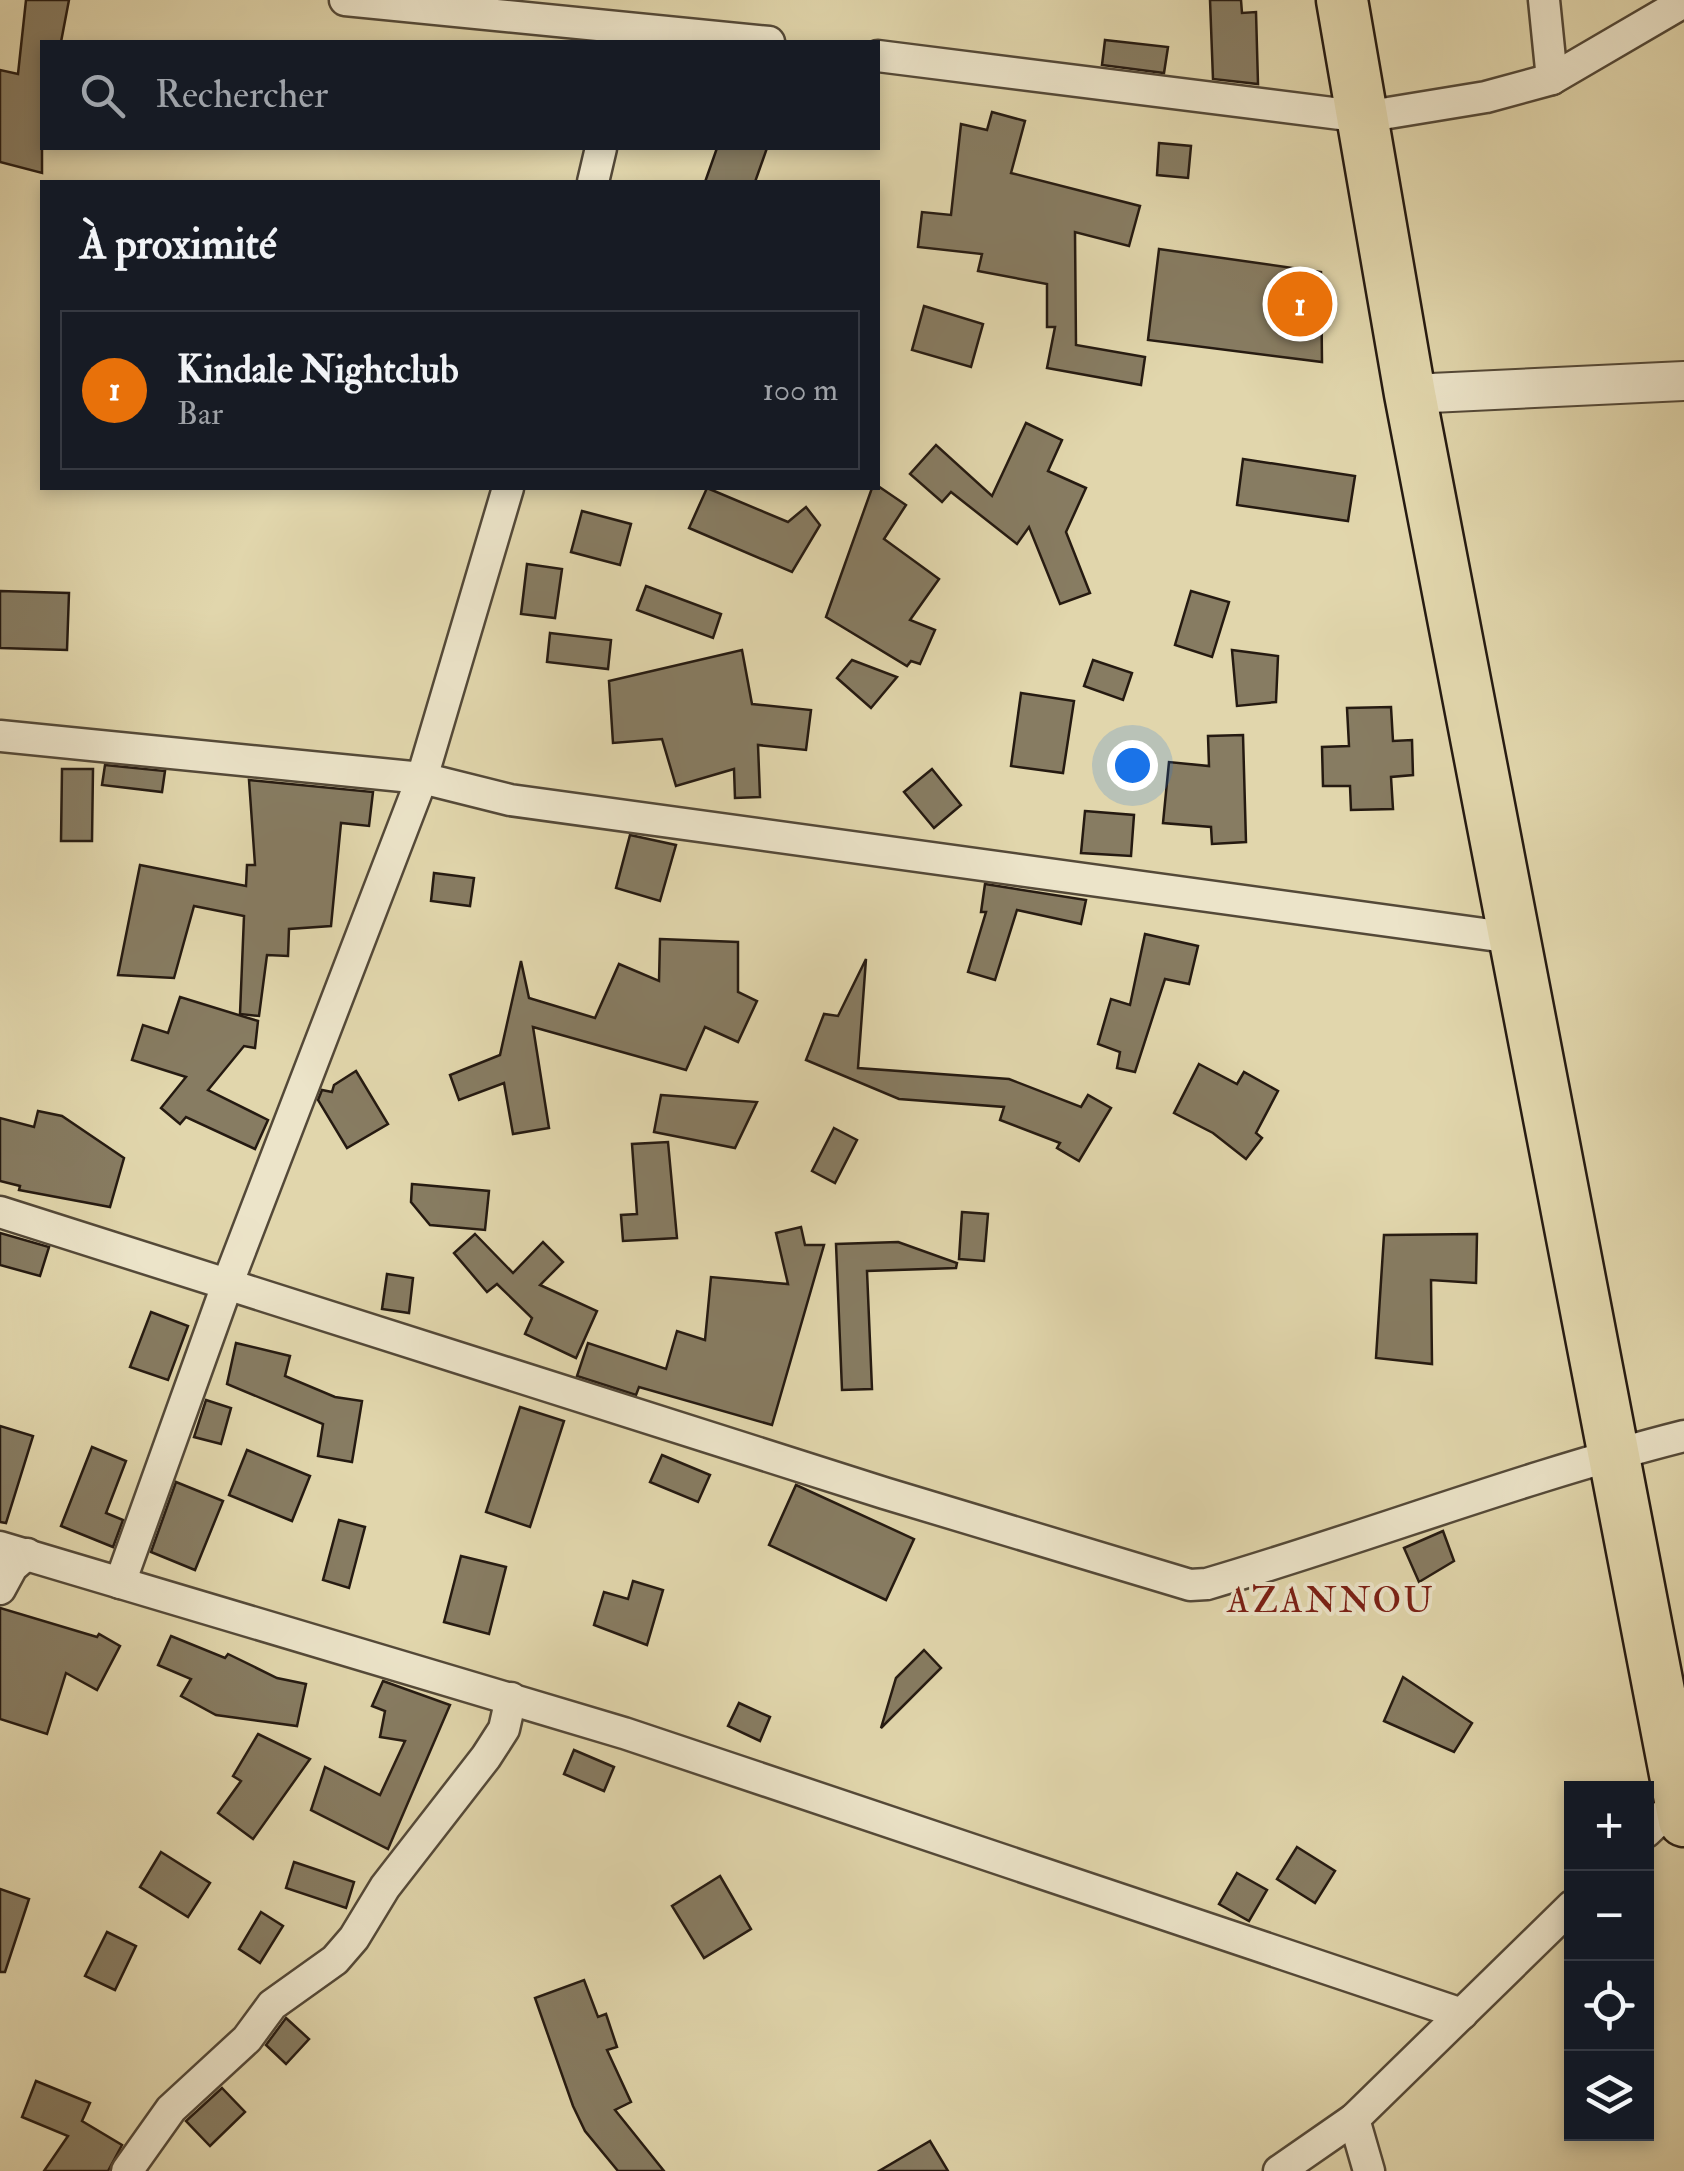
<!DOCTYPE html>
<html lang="fr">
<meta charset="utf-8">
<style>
body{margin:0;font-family:"IM FELL Double Pica",serif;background:#20242c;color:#f1f3f6}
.controls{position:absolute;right:30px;bottom:30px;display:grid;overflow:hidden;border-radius:0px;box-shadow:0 5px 15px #0003}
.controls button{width:90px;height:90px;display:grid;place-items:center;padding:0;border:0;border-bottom:2px solid #363941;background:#171b24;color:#f1f3f6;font:50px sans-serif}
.you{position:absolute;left:1132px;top:765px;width:35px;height:35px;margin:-25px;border:8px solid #fff;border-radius:50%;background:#1a73e8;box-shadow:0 0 0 15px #1a73e833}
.badge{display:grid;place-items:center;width:65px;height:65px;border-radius:50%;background:#0f766e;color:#fff;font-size:32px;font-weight:700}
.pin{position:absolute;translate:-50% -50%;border:5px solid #fff;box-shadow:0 2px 10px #0006}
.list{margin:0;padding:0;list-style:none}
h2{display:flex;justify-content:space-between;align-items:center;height:130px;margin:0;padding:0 40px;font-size:42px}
h2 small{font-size:32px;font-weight:400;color:#9ea1a6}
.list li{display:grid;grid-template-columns:65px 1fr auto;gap:30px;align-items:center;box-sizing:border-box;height:160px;margin:0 20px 20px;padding:0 20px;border:2px solid #363941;border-radius:0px}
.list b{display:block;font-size:38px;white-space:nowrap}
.list p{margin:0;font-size:32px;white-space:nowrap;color:#9ea1a6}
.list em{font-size:32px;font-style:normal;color:#9ea1a6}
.icon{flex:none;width:55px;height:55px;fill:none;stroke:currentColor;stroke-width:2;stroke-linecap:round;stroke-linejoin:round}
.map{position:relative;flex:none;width:1684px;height:2171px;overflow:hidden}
.search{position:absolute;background:#171b24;box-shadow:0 5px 15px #0003;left:40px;top:40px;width:840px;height:110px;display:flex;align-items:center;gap:25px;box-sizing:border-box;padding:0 35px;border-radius:0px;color:#9ea1a6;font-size:38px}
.panel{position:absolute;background:#171b24;box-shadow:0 5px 15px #0003;left:40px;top:180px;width:840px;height:310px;border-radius:0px}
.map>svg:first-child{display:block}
.building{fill:#877c62;stroke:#251a11;stroke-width:2.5}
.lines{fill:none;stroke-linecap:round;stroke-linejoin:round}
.minor-casing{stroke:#544938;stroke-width:35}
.tertiary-casing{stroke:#544938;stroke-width:42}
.trunk-casing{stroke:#251a11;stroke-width:55}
.minor{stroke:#ece4c9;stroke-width:30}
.tertiary{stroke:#ece4c9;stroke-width:38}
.trunk{stroke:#e1d6ac;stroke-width:50}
.labels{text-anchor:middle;stroke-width:8;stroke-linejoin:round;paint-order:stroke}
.quarter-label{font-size:35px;letter-spacing:2.5px;fill:#7a1f14;stroke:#ece4c9}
</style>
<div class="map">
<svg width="1684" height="2171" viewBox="0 0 1684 2171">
<rect width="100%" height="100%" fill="#e1d6ac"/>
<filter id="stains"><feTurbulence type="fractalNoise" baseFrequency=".002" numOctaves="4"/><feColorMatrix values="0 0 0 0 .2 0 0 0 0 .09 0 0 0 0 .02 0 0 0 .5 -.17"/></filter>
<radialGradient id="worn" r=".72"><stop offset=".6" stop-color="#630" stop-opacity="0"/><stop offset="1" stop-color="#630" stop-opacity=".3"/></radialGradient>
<g class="building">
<polygon points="26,0 69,0 61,42 42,42 42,173 0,162 0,70 18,74"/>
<polygon points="1210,0 1241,0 1242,13 1256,12 1258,84 1213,79"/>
<polygon points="1105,40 1168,47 1164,73 1102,65"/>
<polygon points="992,112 1025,121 1011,173 1140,206 1129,246 1075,232 1076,345 1145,357 1141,385 1047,368 1055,327 1047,327 1047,284 978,271 982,254 918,247 922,212 951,215 961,124 987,130"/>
<polygon points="1159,143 1191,146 1188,178 1157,175"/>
<polygon points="717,148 767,148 755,182 705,182"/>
<polygon points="1159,249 1321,272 1322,362 1148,340"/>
<polygon points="924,306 983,324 971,367 912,350"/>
<polygon points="1026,423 1062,440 1048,471 1086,488 1066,532 1090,593 1060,604 1029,527 1017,544 951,492 942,502 910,474 936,445 992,496"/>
<polygon points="1243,459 1355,476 1348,521 1237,505"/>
<polygon points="878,486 906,505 884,539 939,579 910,620 935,630 920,664 911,661 907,666 826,617 872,488"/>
<polygon points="707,488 788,522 806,507 820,525 792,572 689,528"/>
<polygon points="582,511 631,524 620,565 571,552"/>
<polygon points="527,564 562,569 555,618 521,614"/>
<polygon points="646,586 721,614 713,638 637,610"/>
<polygon points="0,591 69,593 67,650 0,648"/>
<polygon points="1191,591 1229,602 1212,657 1175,645"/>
<polygon points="550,633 611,640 608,669 547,662"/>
<polygon points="742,650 752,704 811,710 806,750 758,745 760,797 735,798 734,769 676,786 662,739 613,743 609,681"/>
<polygon points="1232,650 1278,656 1276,702 1237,706"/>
<polygon points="852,660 897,677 871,708 837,678"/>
<polygon points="1093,660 1132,673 1123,700 1084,686"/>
<polygon points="1021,693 1074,701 1063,773 1011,766"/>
<polygon points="1391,707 1393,741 1412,740 1413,775 1391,777 1393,809 1351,810 1350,786 1323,786 1322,747 1349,746 1347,708"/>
<polygon points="1243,735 1246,842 1212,844 1211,827 1163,823 1169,762 1209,766 1208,736"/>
<polygon points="105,765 165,771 162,792 102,785"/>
<polygon points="62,769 93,769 92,841 61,841"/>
<polygon points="932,769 961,805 934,828 904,792"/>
<polygon points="249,780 373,792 369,826 341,823 331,926 289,929 288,956 267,955 259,1016 240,1014 244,916 194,906 174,978 118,975 140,865 246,886 247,865 255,865"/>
<polygon points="1085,811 1134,815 1131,856 1081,853"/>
<polygon points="630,835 676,845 660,901 616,888"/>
<polygon points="434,873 474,878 470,906 431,901"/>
<polygon points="985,884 1086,900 1081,924 1017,910 995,980 968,972 986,912 981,912"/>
<polygon points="1145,934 1198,946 1189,984 1165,979 1135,1072 1117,1068 1120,1052 1098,1044 1111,999 1130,1005"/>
<polygon points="660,939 738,942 738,992 757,1001 738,1042 705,1027 686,1070 533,1027 549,1128 513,1134 504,1083 459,1100 450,1075 500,1055 521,961 529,998 595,1018 619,964 659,981"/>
<polygon points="866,959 858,1068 1009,1079 1081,1107 1088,1095 1111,1108 1079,1161 1057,1148 1060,1143 1000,1120 1004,1107 899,1099 806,1060 824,1014 838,1016"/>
<polygon points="180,997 258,1021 255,1048 244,1046 208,1090 268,1120 255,1149 186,1117 180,1124 161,1108 186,1077 132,1060 143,1025 168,1033"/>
<polygon points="1199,1064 1237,1084 1244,1072 1278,1091 1256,1133 1262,1138 1246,1159 1213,1133 1174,1113"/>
<polygon points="356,1071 388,1124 347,1148 318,1100 322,1090 332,1092 334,1085"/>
<polygon points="661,1095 757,1102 735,1148 654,1132"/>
<polygon points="38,1111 62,1116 124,1158 110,1207 19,1190 20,1186 0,1181 0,1118 34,1127"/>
<polygon points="834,1128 857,1140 835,1183 812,1171"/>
<polygon points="668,1142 677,1238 623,1241 621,1215 637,1214 632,1144"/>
<polygon points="412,1184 489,1191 485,1230 430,1225 411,1202"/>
<polygon points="962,1212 988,1214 984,1261 959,1259"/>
<polygon points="801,1227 805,1245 824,1245 772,1425 639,1387 636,1395 577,1376 588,1343 666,1369 677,1331 705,1340 711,1277 788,1284 776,1233"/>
<polygon points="0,1233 49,1247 40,1276 0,1265"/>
<polygon points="475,1234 513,1273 543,1242 563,1262 540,1285 597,1311 576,1358 525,1334 532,1318 497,1284 487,1292 454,1253"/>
<polygon points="1477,1234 1476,1283 1431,1280 1432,1364 1376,1358 1384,1235"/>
<polygon points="898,1242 957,1263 956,1268 867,1271 872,1389 842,1390 836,1244"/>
<polygon points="387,1274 413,1278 409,1313 382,1309"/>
<polygon points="151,1312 188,1326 168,1380 130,1367"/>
<polygon points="236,1343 290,1356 285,1376 335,1397 362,1401 352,1462 318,1456 323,1424 227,1384"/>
<polygon points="206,1400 231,1408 221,1444 194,1437"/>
<polygon points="520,1407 564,1421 530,1527 486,1512"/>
<polygon points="0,1426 33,1436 6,1523 0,1522"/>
<polygon points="92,1447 126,1461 106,1513 123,1520 113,1547 61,1526"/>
<polygon points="247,1450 310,1476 292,1521 229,1495"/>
<polygon points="662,1455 710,1475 698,1502 650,1482"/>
<polygon points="176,1482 223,1501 195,1570 151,1552"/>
<polygon points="796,1485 914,1539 886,1600 769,1545"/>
<polygon points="339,1520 365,1527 349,1588 323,1580"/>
<polygon points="1443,1531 1454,1561 1419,1582 1404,1548"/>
<polygon points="461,1556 506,1567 489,1634 444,1622"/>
<polygon points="633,1581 663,1590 647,1645 594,1625 604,1592 628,1599"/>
<polygon points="0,1608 97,1637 99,1634 120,1646 97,1690 66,1673 47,1734 0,1719"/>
<polygon points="171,1636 225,1658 228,1654 277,1678 306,1684 297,1726 216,1715 181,1696 191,1679 158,1665"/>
<polygon points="924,1650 941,1668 881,1728 896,1678"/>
<polygon points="1403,1677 1472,1723 1454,1752 1384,1721"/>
<polygon points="383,1681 450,1705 388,1849 311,1810 325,1767 380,1795 405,1741 380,1737 385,1711 372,1706"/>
<polygon points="739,1703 770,1717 760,1741 728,1726"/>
<polygon points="258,1734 310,1759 253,1839 218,1813 241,1781 233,1776"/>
<polygon points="574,1750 614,1767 604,1791 564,1774"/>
<polygon points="1297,1847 1335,1871 1315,1903 1277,1879"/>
<polygon points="161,1852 210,1883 188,1917 140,1887"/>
<polygon points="294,1862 354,1882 346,1908 286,1888"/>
<polygon points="1237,1873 1267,1890 1249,1921 1219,1904"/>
<polygon points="720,1876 751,1929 704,1958 672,1906"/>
<polygon points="0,1889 29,1899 5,1972 0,1972"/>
<polygon points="261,1912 283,1926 260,1963 239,1949"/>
<polygon points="107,1932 136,1946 115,1990 85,1976"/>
<polygon points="584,1980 598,2017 606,2014 617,2047 607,2050 631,2102 615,2110 664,2171 618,2171 585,2131 573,2106 535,1998"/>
<polygon points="286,2018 309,2039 286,2064 266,2045"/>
<polygon points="36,2081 90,2103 82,2121 122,2145 108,2171 44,2171 68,2136 22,2117"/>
<polygon points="222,2088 245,2112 210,2146 186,2121"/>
<polygon points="930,2141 948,2171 879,2171"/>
</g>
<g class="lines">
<g class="minor-casing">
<g id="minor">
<polyline points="345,0 769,42"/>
<polyline points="1544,0 1552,79"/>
<polyline points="878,56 1364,117 1486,97 1552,79 1684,2"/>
<polyline points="593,182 601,148"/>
<polyline points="0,736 422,778 510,800 1513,938"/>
<path d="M 0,1212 L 884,1493 L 1190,1585 L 1207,1584 C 1367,1537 1522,1477 1684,1436"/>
<polyline points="0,1547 624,1733 1462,2014"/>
<polyline points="120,1583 227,1285 422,778 508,488"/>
<polyline points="0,1589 12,1567 27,1554"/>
<polyline points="1646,1832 1680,1800"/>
<polyline points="1354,2119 1369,2171"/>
<polyline points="127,2171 171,2109 247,2039 272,2005 335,1960 354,1938 385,1887 486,1757 504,1729 511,1698"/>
<polyline points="1279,2171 1354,2119 1572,1906"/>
</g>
</g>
<g class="tertiary-casing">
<polyline id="tertiary" points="1410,394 1684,381"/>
</g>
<g class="trunk-casing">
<polyline id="trunk" points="1342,0 1410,394 1684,1821"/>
</g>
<use href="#minor" class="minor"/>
<use href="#tertiary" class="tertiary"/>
<use href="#trunk" class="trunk"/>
</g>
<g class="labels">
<g class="quarter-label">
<text x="1331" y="1612">AZANNOU</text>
</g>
</g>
<rect width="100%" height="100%" filter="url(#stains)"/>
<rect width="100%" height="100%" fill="url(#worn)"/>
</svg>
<div class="controls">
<button>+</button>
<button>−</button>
<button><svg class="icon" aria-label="locate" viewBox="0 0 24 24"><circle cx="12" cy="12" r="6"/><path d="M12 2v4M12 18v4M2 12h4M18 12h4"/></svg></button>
<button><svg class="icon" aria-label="layers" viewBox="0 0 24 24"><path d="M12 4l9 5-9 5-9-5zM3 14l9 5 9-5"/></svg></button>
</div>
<div class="you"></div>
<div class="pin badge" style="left:1300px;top:304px;background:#e8710a">1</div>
<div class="search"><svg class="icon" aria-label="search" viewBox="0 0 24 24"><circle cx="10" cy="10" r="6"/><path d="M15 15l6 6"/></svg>Rechercher</div>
<section class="panel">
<h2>À proximité<small></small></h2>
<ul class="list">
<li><span class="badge" style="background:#e8710a">1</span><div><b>Kindale Nightclub</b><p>Bar</p></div><em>100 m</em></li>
</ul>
</section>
</div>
